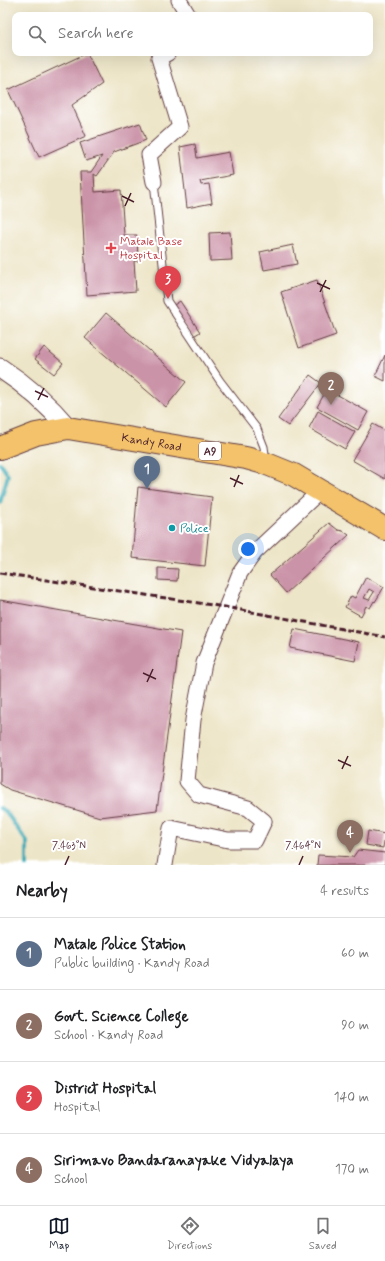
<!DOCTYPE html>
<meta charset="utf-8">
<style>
body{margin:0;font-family:Mynerve,sans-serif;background:#f2f2f2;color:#202124}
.you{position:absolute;left:248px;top:549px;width:14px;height:14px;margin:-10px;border:3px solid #fff;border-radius:50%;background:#1a73e8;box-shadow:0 0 0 6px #1a73e833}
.badge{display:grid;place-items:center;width:26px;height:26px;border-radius:50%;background:#111827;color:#fff;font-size:13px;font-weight:700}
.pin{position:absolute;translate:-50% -33px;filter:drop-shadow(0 1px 2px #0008)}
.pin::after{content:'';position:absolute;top:21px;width:14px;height:12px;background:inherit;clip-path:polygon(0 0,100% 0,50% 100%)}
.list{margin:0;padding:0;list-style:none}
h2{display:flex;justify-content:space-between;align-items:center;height:52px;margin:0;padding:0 16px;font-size:17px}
h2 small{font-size:13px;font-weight:400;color:#757577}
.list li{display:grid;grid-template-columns:26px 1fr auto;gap:12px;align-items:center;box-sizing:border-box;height:72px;padding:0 16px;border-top:1px solid #e0e0e0}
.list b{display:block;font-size:15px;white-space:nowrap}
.list p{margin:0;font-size:13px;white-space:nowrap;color:#757577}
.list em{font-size:13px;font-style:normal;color:#757577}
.icon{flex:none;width:22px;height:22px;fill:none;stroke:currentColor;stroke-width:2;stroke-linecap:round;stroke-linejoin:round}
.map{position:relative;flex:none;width:385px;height:865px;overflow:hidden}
.search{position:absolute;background:#fff;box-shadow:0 4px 16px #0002;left:12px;right:12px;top:12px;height:44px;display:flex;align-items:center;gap:10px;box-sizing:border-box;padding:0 14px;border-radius:8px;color:#757577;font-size:15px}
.sheet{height:340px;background:#fff}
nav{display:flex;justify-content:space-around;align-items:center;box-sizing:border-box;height:56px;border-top:1px solid #e0e0e0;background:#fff;font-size:11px;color:#757577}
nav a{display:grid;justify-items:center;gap:2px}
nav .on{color:#111827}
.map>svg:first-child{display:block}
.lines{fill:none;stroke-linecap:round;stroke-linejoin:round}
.stream{stroke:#3bacb7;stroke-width:4}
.building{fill:#cb93a7;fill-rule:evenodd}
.service-casing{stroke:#623d42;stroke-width:9}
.minor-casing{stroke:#623d42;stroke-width:17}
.tertiary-casing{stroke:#623d42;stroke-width:21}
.trunk-casing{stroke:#623d42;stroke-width:24}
.service{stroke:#fff;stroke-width:7}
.minor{stroke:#fff;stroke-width:15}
.tertiary{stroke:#fff;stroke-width:19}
.trunk{stroke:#f3c26a;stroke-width:22}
.rail{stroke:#4a1f2b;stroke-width:3;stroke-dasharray:6 3;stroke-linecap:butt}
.ticks{fill:none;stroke:#4a1f2b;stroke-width:1.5}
.health-dot{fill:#e0444e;stroke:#fff;stroke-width:1.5}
.culture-dot{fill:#0f9aa8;stroke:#fff;stroke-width:1.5}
.labels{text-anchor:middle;stroke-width:4;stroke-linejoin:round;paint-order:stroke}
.shield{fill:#fff;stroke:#80626b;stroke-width:1}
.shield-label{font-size:11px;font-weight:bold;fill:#4a1f2b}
.health-label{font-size:12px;fill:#be3a42;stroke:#fff;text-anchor:start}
.street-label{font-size:12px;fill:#4a1f2b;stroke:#fff}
.culture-label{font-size:12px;fill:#0d838f;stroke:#fff;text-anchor:start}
.ticks-label{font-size:10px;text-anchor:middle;fill:#4a1f2b;stroke:#fff;stroke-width:4;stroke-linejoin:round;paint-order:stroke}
</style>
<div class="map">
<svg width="385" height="865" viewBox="0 0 385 865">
<rect width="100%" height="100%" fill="#fff"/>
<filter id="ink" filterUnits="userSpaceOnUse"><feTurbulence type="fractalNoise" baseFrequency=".025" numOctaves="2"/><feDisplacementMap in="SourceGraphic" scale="8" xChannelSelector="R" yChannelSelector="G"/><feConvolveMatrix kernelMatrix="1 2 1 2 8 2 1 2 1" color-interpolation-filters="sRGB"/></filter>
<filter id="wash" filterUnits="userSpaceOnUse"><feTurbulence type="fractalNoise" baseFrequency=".012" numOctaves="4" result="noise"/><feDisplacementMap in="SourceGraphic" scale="16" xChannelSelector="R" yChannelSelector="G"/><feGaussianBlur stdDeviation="0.9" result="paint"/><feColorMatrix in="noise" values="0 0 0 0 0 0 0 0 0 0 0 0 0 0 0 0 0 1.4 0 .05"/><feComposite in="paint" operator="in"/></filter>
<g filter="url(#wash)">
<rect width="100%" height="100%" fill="#ede5c7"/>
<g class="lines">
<g class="stream">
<polyline points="0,463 8,475 0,503"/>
<polyline points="0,808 6,812 27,842 27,865"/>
</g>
</g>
<g id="blocks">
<g class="building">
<polygon points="87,53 102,84 72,105 86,136 39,157 8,90"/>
<polygon points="140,123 146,140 114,152 97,176 94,174 95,192 121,190 124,235 137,235 138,261 134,261 136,291 87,295 80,172 91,172 102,156 86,161 80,143"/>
<polygon points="195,144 197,158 229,152 233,175 200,181 201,185 209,184 212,203 187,208 180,147"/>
<polygon points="230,232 232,260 210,261 209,233"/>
<polygon points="293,245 297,264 264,270 260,252"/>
<polygon points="317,280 336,335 299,348 281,292"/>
<polygon points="180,301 200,332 192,337 171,307"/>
<polygon points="106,313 186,382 166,407 85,338"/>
<polygon points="44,347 63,363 54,374 35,359"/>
<polygon points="385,355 385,381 375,376"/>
<polygon points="310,375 321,383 288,426 278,419"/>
<polygon points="327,389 368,412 358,430 317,407"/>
<polygon points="318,411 355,432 345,449 309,428"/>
<polygon points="373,424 385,431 385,479 352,460"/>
<polygon points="138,487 212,497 205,566 132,558"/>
<polygon points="329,523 338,530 343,531 349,535 286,593 270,575"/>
<polygon points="158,568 178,569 177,581 158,580"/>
<path d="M 366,577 L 384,587 L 375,602 L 374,601 L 370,608 L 366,606 L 361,616 L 345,607 L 351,596 L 355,598 ZM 369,589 L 374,592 L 369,600 L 364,598 Z"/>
<polygon points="0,600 181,632 157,810 100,817 10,790 0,784"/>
<polygon points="294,629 359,642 355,661 290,648"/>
<polygon points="368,831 385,834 383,848 366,845"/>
<polygon points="358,850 385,853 385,865 317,865 318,855 353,857"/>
</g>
</g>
</g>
<g filter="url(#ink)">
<use href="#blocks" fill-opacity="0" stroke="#623d42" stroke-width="1"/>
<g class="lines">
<g class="service-casing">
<polyline id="service" points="154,182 167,301 220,381 257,429 264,447 266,461"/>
</g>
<g class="minor-casing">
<g id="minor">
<polyline points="179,0 188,15"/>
<polyline points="154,182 149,155 180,127 159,58 168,53"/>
<polyline points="165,865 171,828 228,840 255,840 264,821 248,808 199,795 187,781 193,720 204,663 240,573 255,552 321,490"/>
</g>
</g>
<g class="tertiary-casing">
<path id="tertiary" d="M 0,368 C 26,385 48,404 68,428"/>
</g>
<g class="trunk-casing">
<g id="trunk">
<path id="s1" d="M 0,448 L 36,434 L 68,428 L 246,458 L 267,464 L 294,475 L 385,529"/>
</g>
</g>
<use href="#service" class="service"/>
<use href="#minor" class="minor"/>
<use href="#tertiary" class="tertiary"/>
<use href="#trunk" class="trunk"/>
<polyline class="rail" points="0,573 225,607 385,637"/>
</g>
</g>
<path class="ticks" d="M 122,196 L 134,202M 125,206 L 131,193M 317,283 L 330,289M 320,292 L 326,280M 35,391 L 48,397M 38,400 L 44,388M 230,478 L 243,484M 234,487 L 239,475M 143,673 L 156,679M 147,682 L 153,669M 338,760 L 351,766M 342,769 L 348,756M 65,865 L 69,856M 299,865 L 303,856"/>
<path class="health-dot" d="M109 242h4v4h4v4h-4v4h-4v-4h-4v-4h4z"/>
<circle class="culture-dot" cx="172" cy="528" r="4"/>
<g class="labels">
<rect class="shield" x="199" y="442" width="22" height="18" rx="3"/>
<g class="shield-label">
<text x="210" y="455">A9</text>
</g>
<g class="health-label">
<text x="120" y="245">Matale Base<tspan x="120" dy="14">Hospital</tspan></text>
</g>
<g class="street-label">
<text dy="4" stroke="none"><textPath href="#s1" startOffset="156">Kandy Road</textPath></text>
</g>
<g class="culture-label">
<text x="180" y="532">Police</text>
</g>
</g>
<g class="ticks-label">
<text x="69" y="849">7.463°N</text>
<text x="303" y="849">7.464°N</text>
</g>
</svg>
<div class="you"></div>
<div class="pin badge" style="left:147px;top:489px;background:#5c6f8a">1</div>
<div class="pin badge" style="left:331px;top:405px;background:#8d6e63">2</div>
<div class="pin badge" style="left:168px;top:299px;background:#e0444e">3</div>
<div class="pin badge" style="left:350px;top:853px;background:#8d6e63">4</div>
<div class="search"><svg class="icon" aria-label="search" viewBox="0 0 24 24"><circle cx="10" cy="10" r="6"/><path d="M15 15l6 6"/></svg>Search here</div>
</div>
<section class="sheet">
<h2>Nearby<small>4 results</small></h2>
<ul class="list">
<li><span class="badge" style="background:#5c6f8a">1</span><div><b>Matale Police Station</b><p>Public building · Kandy Road</p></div><em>60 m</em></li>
<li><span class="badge" style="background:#8d6e63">2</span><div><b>Govt. Science College</b><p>School · Kandy Road</p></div><em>90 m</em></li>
<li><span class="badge" style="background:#e0444e">3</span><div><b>District Hospital</b><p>Hospital</p></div><em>140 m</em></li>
<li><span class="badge" style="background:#8d6e63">4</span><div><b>Sirimavo Bandaranayake Vidyalaya</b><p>School</p></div><em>170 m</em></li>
</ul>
</section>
<nav>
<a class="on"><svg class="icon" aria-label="map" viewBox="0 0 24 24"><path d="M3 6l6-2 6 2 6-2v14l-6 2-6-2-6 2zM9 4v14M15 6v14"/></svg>Map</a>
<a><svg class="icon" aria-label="directions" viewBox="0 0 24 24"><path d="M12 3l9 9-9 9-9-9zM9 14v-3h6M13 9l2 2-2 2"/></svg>Directions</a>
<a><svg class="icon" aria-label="saved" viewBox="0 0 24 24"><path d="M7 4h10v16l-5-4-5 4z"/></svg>Saved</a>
</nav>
